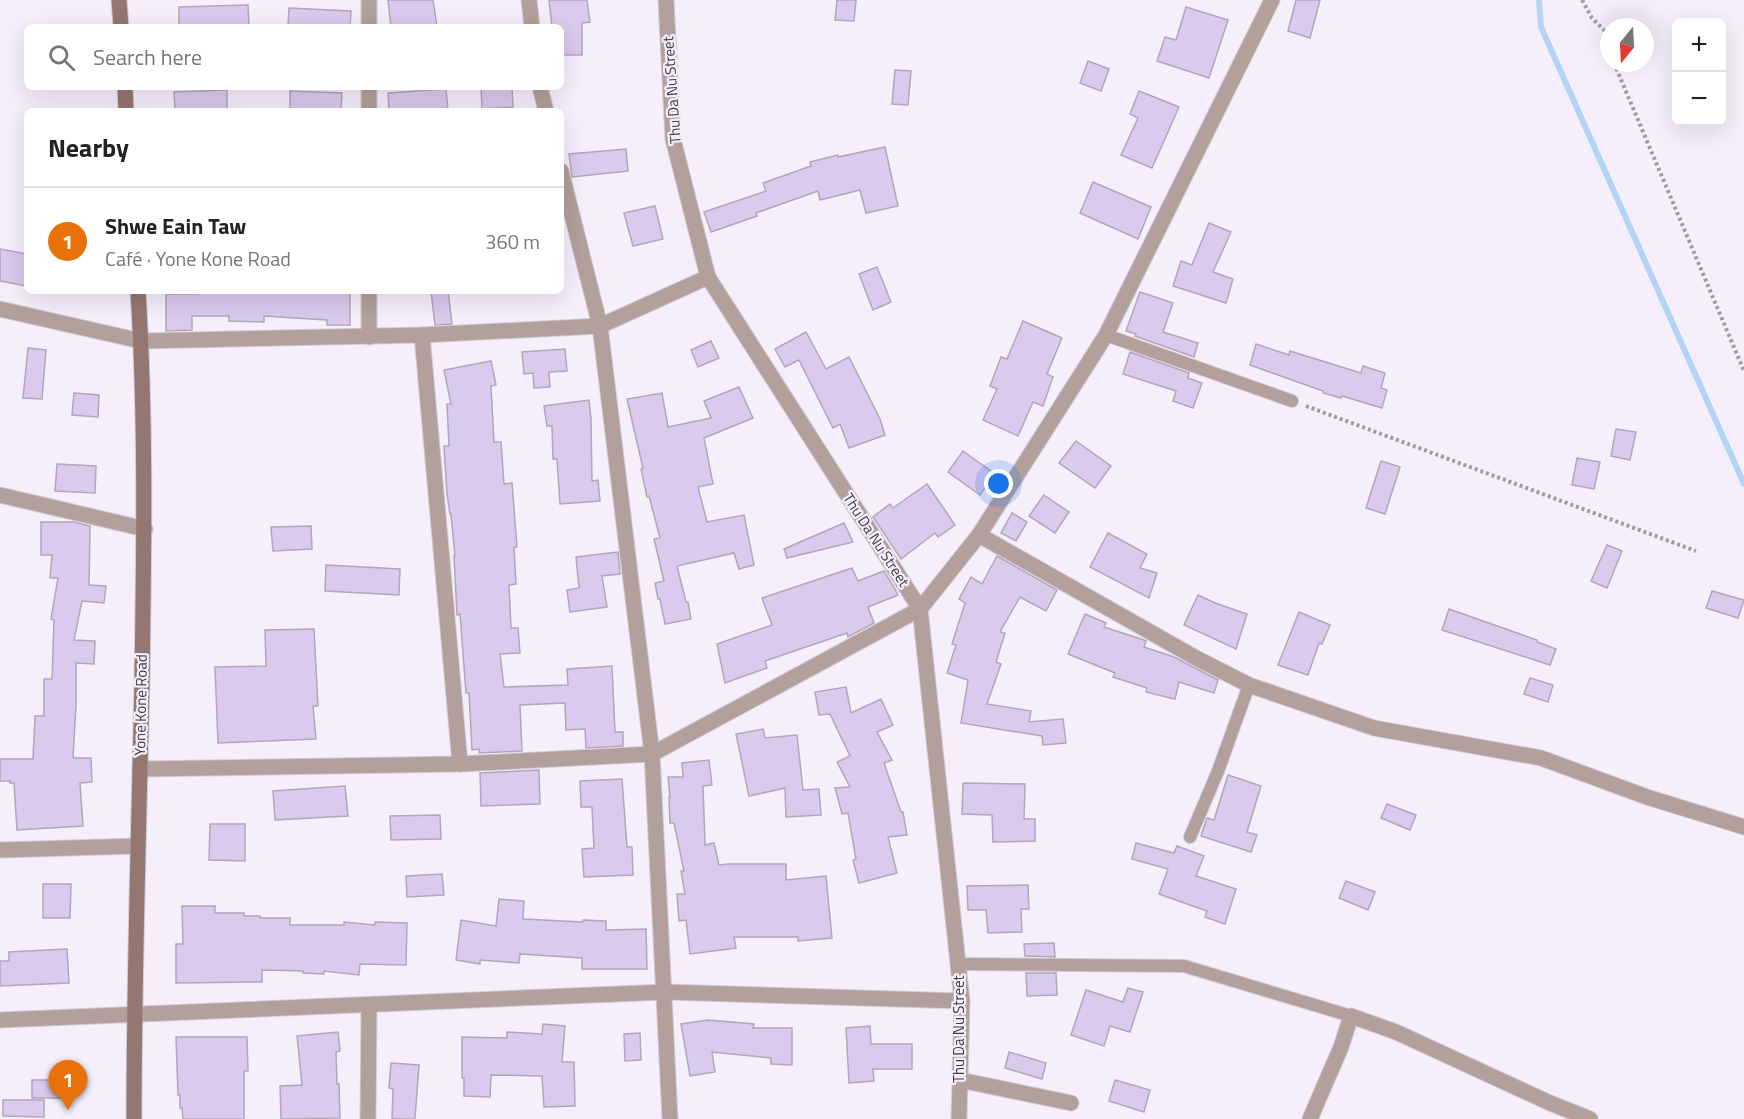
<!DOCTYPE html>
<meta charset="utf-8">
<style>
body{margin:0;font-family:"Titillium Web",sans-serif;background:#f2f2f2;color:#222}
.controls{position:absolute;right:18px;top:18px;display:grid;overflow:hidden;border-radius:9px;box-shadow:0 6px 24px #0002}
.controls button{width:54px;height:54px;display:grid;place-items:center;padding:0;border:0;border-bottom:2px solid #e0e0e0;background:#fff;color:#222;font:30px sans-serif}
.compass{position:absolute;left:1600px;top:18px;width:54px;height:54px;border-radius:50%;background:#fff;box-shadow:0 6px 24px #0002;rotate:198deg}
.you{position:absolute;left:999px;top:484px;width:21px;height:21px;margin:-15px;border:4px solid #fff;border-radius:50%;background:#1a73e8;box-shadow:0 0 0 9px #1a73e833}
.badge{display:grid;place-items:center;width:39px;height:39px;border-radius:50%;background:#2563eb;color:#fff;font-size:20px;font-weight:700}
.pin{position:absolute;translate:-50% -50px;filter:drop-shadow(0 2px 3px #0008)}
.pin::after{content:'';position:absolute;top:32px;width:21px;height:18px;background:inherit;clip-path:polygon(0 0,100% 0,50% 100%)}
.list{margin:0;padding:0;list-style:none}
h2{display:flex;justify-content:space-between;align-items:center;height:78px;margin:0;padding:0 24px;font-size:26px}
h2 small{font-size:20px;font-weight:400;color:#767676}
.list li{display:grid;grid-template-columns:39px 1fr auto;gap:18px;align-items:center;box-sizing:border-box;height:108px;padding:0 24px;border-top:2px solid #e0e0e0}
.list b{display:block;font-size:22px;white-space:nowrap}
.list p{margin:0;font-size:20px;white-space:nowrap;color:#767676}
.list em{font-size:20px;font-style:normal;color:#767676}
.icon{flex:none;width:33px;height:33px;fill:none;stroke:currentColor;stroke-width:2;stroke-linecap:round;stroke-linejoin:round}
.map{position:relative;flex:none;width:1744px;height:1119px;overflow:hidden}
.search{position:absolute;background:#fff;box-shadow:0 6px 24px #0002;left:24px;top:24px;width:540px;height:66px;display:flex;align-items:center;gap:15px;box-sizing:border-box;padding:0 21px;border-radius:9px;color:#767676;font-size:22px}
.panel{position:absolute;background:#fff;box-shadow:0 6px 24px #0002;left:24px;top:108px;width:540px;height:186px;border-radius:9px}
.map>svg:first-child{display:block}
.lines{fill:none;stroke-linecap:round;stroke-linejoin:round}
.stream{stroke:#b5d4f3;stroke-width:6}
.building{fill:#dbc9ee;stroke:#b1a7bb;stroke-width:1.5}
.lane-casing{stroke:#d0cbd7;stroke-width:14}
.street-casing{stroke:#d0cbd7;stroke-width:17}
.secondary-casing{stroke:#d0cbd7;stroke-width:17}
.path{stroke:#9f9aa5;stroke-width:4;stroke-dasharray:3 3;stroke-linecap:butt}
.lane{stroke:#b39f9b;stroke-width:12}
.street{stroke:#b39f9b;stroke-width:15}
.secondary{stroke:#947771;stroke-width:15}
.labels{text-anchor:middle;stroke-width:4.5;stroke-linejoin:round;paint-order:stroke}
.street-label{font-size:15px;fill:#3d3941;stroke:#f5effc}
</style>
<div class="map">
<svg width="1744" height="1119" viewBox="0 0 1744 1119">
<rect width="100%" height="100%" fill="#f5effc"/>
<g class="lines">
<polyline class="stream" points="1539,0 1541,27 1744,484"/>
</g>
<g class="building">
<polygon points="388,0 433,0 437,27 391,27"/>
<polygon points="549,0 587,0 590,22 582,23 582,55 561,55 561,27 552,27"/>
<polygon points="837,0 856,0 854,21 835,20"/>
<polygon points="1296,0 1320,0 1310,38 1288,31"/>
<polygon points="248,5 249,27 179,27 179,7"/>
<polygon points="1186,7 1228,20 1209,78 1157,61 1165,37 1176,40"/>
<polygon points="289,8 351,11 350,27 288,27"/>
<polygon points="1088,61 1109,69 1101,91 1080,83"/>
<polygon points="895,70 911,71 908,105 892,104"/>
<polygon points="481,87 512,87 513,107 482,109"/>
<polygon points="446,89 448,111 389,111 388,93"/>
<polygon points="227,90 227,111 175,111 174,92"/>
<polygon points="290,91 342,93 341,111 290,111"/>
<polygon points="1139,91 1179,107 1152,168 1121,155 1138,118 1130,114"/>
<polygon points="885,147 898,206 866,213 860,190 820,200 818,191 756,213 757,216 711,232 704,212 766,191 763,183 811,166 810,162 838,155 838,157"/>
<polygon points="626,149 628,171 572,177 569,154"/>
<polygon points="1093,182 1151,207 1138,239 1080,213"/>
<polygon points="655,206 663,239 633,246 624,213"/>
<polygon points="1209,223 1231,232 1213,272 1233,279 1226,303 1173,286 1181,261 1192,265"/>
<polygon points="0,249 27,254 27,286 0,281"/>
<polygon points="877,267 891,302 873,310 859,274"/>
<polygon points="198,291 350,291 350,325 327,325 327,320 264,316 264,322 229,321 229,316 192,316 192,330 166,331 166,294 198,294"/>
<polygon points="431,291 448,291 452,324 435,325"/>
<polygon points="1140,292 1173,303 1163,332 1198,343 1194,357 1135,336 1136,334 1126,331"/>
<polygon points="1023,321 1062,338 1047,374 1053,377 1043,406 1033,402 1018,436 983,420 997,389 990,386 1001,357 1007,359"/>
<polygon points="806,332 826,369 849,357 880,419 885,435 849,448 840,424 833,428 799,360 785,367 775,349"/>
<polygon points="711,341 719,358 698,367 691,350"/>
<polygon points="1256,344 1289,355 1290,351 1361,373 1363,366 1385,373 1381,388 1387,390 1382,408 1342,396 1341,398 1323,393 1323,391 1250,365"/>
<polygon points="28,348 46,350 42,399 23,398"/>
<polygon points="565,349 567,371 549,372 550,387 534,388 533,373 524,374 522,352"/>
<polygon points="1130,352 1189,373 1188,378 1202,383 1193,408 1173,401 1176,391 1123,374"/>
<polygon points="491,361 496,385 491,386 494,442 501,442 504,484 512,483 517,547 514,547 516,584 509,585 511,628 518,628 520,653 500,654 504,687 568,685 567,669 612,666 615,732 623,732 623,746 586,748 585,729 566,730 565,703 520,705 522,751 479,753 479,749 472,750 469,693 466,693 460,614 457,615 454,556 455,556 451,514 450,514 447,494 444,446 449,446 447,404 451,404 444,370"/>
<polygon points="739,387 753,418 704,438 713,484 698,487 707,522 744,515 754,565 739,569 734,553 677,566 686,602 688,602 691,619 665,624 660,599 658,599 655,583 664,581 654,539 660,538 649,496 647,497 641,469 643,468 627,399 662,393 668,427 711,418 704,401"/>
<polygon points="74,393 99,395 98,417 72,415"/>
<polygon points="589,400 591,419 592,481 598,480 600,501 560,504 557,459 553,459 552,426 547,426 544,406"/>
<polygon points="1616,429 1636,432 1630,460 1611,456"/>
<polygon points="1076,441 1111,466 1095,488 1059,463"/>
<polygon points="963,451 995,474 980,495 948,472"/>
<polygon points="1577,458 1600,462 1594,489 1572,485"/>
<polygon points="1381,461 1400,467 1385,514 1366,508"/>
<polygon points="57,464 96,466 95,493 55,491"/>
<polygon points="927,484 955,525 938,537 935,533 901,559 873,517 890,504 893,508"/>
<polygon points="1044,495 1069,512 1055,533 1029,516"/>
<polygon points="1012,513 1027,522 1016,541 1001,533"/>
<polygon points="41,522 74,522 90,526 89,585 106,586 104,603 82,601 74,640 95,641 94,664 76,663 76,705 73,758 91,758 92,782 80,783 83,826 17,830 14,783 10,783 10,781 0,781 0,759 33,759 35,716 44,716 44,679 52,679 54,620 51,619 58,578 50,578 52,555 41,555"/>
<polygon points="844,523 853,542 787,558 784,549"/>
<polygon points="311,526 312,549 273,551 271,527"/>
<polygon points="1108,533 1147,554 1140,568 1157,573 1149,598 1090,567"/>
<polygon points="1607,545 1622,551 1607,588 1591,581"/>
<polygon points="618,552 620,574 602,576 607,607 570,612 567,590 579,588 576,557"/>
<polygon points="997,556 1057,590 1046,611 1020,597 1000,632 1005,633 996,662 1001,664 987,704 1031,711 1029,722 1063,719 1066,743 1043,745 1042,736 961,723 968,680 947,673 956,645 952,644 965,603 959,599 971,577 982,584"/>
<polygon points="326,565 400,569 399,595 325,591"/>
<polygon points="852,568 858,581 884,571 895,589 898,595 868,607 874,623 848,637 847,633 765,661 767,668 725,683 717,644 772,625 762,598"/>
<polygon points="1712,591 1744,600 1738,618 1706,608"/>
<polygon points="1198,595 1215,603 1247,614 1236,649 1184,625"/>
<polygon points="1449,609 1537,640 1537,642 1556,649 1550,665 1442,630"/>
<polygon points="1299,612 1330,625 1322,644 1319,643 1308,675 1278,665"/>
<polygon points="1085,614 1106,623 1104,627 1144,640 1146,641 1144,647 1174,657 1218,680 1214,693 1179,682 1175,699 1146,692 1147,688 1113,677 1115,673 1068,654"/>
<polygon points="314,629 318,706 313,706 316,739 218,743 215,667 266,666 265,630"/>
<polygon points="1530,678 1553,685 1548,702 1524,694"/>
<polygon points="846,687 851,713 881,699 893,725 877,732 892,760 884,763 901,812 903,812 907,835 888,837 897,873 859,883 853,860 856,859 848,813 842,814 835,788 850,787 837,762 850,756 830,714 819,715 815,692"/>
<polygon points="763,729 765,738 797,735 803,790 819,789 821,815 786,817 785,788 749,796 736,734"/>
<polygon points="709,760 712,785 703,786 705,845 714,843 719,865 728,864 786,864 786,880 826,876 832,938 798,941 798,937 734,937 736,948 690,954 686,920 679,921 677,894 685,894 681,871 684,871 674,823 670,823 669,797 670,797 668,777 683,777 682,763"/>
<polygon points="539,770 540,804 481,806 480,773"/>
<polygon points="1228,775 1261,786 1247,832 1257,835 1251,852 1201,836 1207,818 1214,820"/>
<polygon points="622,779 627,847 632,847 633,875 584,877 582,849 594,848 592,807 581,807 580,781"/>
<polygon points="963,783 1025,784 1024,819 1035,819 1035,841 993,842 992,815 962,814"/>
<polygon points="345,786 348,816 275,820 273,791"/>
<polygon points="1387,804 1416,815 1410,830 1381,818"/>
<polygon points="440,815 441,839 391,840 390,816"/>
<polygon points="210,824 245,824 245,861 209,860"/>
<polygon points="1136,843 1174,853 1177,846 1204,856 1196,876 1236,889 1225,924 1205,917 1207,911 1159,894 1168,869 1132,859"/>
<polygon points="442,874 444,895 407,897 406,876"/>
<polygon points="1346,881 1375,892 1368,910 1339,898"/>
<polygon points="43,884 71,884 70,918 43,918"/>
<polygon points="1028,885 1029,909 1021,909 1022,932 988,933 986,910 968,910 967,886"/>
<polygon points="499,899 524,901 523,919 583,922 583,920 606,921 606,930 646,929 647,969 582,969 582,958 520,954 519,963 480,960 480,964 456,960 461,920 496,926"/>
<polygon points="182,906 215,906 215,913 244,913 244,916 260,916 260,918 290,918 290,925 344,925 344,922 375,925 375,922 407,923 406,965 360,964 359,975 324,971 324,974 303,973 303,971 262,970 262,982 176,983 176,944 183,944"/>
<polygon points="1054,943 1055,957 1025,956 1024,944"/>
<polygon points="67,949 69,983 0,986 0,961 9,961 9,952"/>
<polygon points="1026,973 1056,973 1057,995 1027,996"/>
<polygon points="1128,988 1143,992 1130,1032 1110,1026 1104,1046 1071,1035 1086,990 1123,1002"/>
<polygon points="708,1020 754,1024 753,1028 792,1028 792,1065 771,1064 771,1058 712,1052 715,1072 690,1076 681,1024"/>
<polygon points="543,1024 565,1026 562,1062 574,1062 575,1106 544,1107 542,1076 491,1075 490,1097 464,1096 464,1078 462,1078 462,1037 507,1038 507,1032 542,1034"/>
<polygon points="870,1026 871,1044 912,1044 912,1069 873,1069 874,1081 849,1083 846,1028"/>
<polygon points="338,1032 340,1051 336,1052 337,1084 339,1084 340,1118 281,1119 280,1086 302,1085 297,1036"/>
<polygon points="640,1033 641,1060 625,1061 624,1034"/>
<polygon points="176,1037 247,1037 248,1071 244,1071 244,1119 183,1119 182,1108 180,1108 180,1095 178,1095"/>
<polygon points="1009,1052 1046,1063 1042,1079 1005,1068"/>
<polygon points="391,1063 419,1065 415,1119 392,1119 393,1089 389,1088"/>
<rect x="32" y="1080" width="38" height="18"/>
<polygon points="1115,1080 1150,1090 1144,1112 1109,1101"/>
<polygon points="3,1100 44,1100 44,1117 3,1116"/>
</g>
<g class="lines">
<g class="lane-casing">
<g id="lane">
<polyline points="1106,335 1292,401"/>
<polyline points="1190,837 1218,771 1249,685"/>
<polyline points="958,964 1184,966 1351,1016"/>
</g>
</g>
<g class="street-casing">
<g id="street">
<polyline points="529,0 532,27"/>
<polyline points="666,0 673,139 708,277 920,609 962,1001 959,1119"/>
<polyline points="369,27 369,0"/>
<polyline points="540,87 546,111"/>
<polyline points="369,111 369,87"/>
<polyline points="561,171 600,326 652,754 670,1119"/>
<polyline points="0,309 141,341 422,335 600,326 708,277"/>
<polyline points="422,335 460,764"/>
<polyline points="369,337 369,291"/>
<polyline points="0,495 145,529"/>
<polyline points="979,535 1196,658 1249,685 1374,728 1541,758 1647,797 1744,827"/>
<polyline points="140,769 460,764 652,754 920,609 979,535 1106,335 1272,0"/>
<polyline points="0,850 138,846"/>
<polyline points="0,1020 665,992 962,1001"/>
<polyline points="960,1080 1071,1103"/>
<polyline points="368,1119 369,1005"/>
<polyline points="1310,1119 1341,1047 1351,1016 1396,1032 1550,1103 1590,1119"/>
</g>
</g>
<g class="secondary-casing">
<g id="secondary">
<polyline points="119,0 121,27"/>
<polyline points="125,87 126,111"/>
<path d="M 134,1119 C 134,973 139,826 142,680 C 144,550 146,421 138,291"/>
</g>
</g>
<g class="path">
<polyline points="1582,0 1592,18 1609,35"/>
<polyline points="1614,63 1744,371"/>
<polyline points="1306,406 1696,551"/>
</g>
<use href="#lane" class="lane"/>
<use href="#street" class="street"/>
<use href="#secondary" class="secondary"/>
</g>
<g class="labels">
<g class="street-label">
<text transform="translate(672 90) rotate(-94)" y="5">Thu Da Nu Street</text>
<text transform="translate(876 540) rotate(57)" y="5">Thu Da Nu Street</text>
<text transform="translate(141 705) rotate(-89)" y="5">Yone Kone Road</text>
<text transform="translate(959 1029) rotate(-90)" y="5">Thu Da Nu Street</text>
</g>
</g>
</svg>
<div class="controls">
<button>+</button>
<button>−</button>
</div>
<svg class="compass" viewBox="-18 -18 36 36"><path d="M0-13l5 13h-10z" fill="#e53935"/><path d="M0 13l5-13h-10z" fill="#767676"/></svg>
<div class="you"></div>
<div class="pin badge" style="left:68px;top:1110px;background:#e8710a">1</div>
<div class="search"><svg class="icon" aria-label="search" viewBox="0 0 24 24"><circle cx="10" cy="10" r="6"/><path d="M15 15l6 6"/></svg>Search here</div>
<section class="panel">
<h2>Nearby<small></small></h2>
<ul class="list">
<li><span class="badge" style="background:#e8710a">1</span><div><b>Shwe Eain Taw</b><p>Café · Yone Kone Road</p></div><em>360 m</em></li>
</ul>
</section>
</div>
